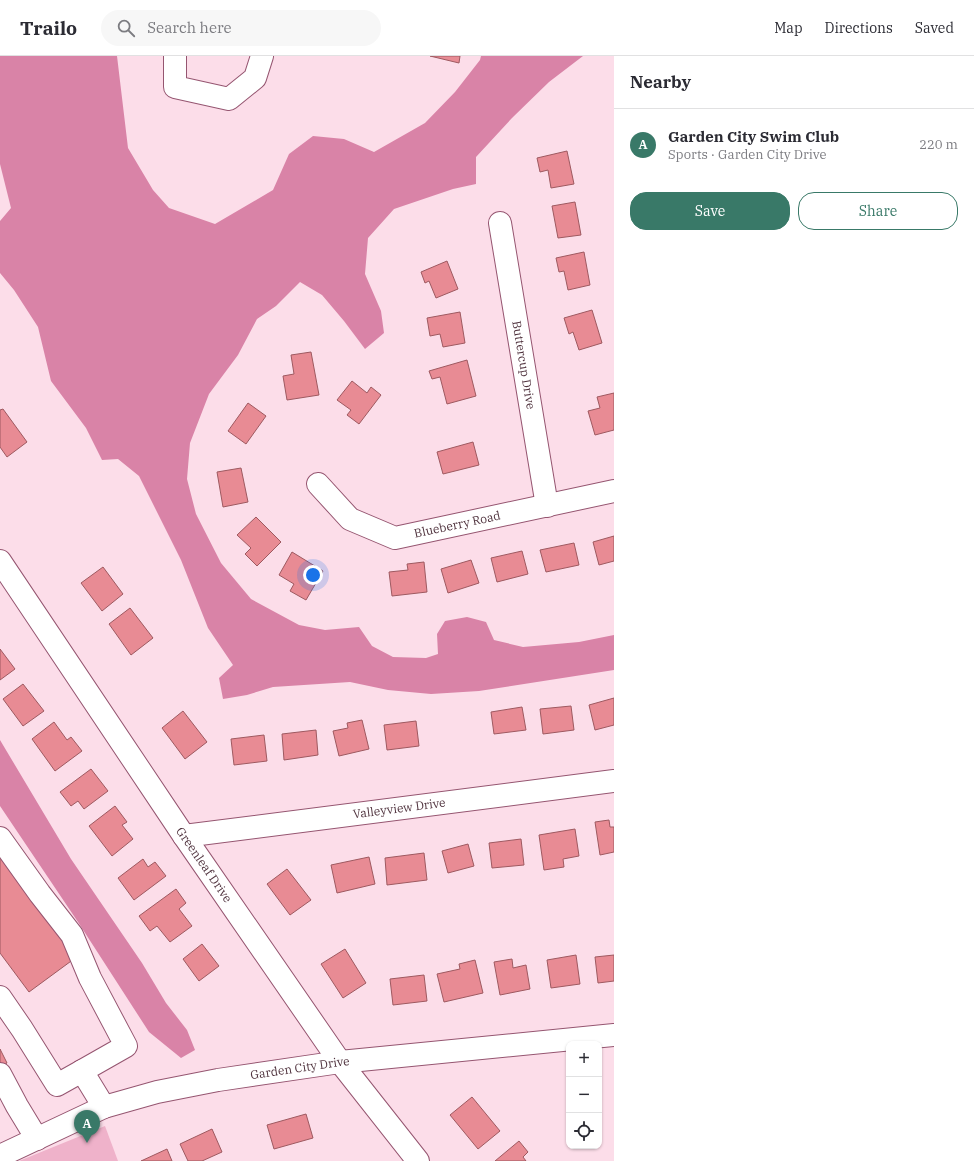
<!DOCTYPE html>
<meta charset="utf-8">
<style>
body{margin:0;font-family:"IBM Plex Serif",serif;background:#f7f7f7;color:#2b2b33}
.controls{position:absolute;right:12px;bottom:12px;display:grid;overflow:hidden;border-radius:8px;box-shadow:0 1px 3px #0004}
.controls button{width:36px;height:36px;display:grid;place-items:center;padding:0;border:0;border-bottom:1px solid #e1e1e2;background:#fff;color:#2b2b33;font:20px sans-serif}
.you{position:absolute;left:313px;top:519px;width:14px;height:14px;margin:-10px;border:3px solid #fff;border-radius:50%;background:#1a73e8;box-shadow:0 0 0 6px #1a73e833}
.badge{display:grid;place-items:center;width:26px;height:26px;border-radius:50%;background:#397968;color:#fff;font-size:13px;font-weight:700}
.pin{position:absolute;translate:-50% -33px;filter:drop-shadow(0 1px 2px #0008)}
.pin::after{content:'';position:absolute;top:21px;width:14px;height:12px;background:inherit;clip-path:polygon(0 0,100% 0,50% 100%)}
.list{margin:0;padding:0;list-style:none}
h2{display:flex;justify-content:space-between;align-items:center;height:52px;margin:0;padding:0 16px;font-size:17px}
h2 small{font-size:13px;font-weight:400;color:#7c7c81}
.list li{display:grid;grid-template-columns:26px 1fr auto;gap:12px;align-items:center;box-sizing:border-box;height:72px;padding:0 16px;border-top:1px solid #e1e1e2}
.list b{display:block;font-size:15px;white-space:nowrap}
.list p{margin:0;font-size:13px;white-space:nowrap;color:#7c7c81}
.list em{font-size:13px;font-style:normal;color:#7c7c81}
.actions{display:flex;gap:8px;padding:12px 16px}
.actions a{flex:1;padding:9px 0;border:1px solid #397968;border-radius:16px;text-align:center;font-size:14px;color:#397968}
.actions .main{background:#397968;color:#fff}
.icon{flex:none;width:22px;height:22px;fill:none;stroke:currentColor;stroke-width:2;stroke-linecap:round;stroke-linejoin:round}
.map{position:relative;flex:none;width:614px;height:1105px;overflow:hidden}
header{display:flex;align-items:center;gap:24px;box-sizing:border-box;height:56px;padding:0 20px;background:#fff;border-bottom:1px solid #e1e1e2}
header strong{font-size:19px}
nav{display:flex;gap:22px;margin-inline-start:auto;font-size:14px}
.search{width:280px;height:36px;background:#f7f7f7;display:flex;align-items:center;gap:10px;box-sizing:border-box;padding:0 14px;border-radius:22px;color:#7c7c81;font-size:15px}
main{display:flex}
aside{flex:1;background:#fff}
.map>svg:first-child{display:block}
.green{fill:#efb2ca}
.forest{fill:#d983a7}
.building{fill:#e88b94;stroke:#9e5960}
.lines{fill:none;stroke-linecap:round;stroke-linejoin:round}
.minor-casing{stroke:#955570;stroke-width:24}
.minor{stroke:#fff;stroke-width:22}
.labels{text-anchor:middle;stroke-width:4;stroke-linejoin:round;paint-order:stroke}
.street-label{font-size:12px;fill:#50333e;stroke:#ffeff5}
</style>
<header>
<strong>Trailo</strong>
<div class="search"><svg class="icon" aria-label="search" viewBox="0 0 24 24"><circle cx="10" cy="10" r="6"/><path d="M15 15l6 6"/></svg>Search here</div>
<nav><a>Map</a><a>Directions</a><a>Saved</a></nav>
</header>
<main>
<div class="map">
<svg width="614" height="1105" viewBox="0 0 614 1105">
<rect width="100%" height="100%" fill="#fcdde9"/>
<polygon class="green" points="105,1070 118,1105 19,1105"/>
<g class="forest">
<polygon points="0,0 117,0 128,92 153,134 169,152 215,168 273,134 289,98 313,80 344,83 374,96 425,67 455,36 480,4 481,0 583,0 549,26 512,62 476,101 476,128 453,133 394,153 368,182 365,218 381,255 384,277 365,293 344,265 322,239 300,226 276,250 257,263 238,299 209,338 190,387 187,423 196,458 221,507 251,543 299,569 325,574 359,571 372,590 393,601 426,602 438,598 437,578 445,565 467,561 486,566 494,584 523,591 579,586 614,579 614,614 479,635 431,638 388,634 350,626 273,631 247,639 223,643 219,622 233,609 208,572 181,504 139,420 118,403 102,404 86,372 51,325 38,271 14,234 0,217 0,165 11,152 0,108"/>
<polygon points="0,684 71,803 142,907 166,947 187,974 195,994 181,1002 149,976 78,866 0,750"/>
</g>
<g class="building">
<polygon points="430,0 460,0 459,7"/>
<polygon points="567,95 574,128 551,132 548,114 540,116 537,102"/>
<polygon points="575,146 581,179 558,182 552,150"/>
<polygon points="584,196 590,229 568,234 564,215 559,216 556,202"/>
<polygon points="447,205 458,233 436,242 429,225 425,227 421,216"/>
<polygon points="592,254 602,287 579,294 573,276 569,278 564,262"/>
<polygon points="460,256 465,287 443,291 440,278 430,280 427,262"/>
<polygon points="311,296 319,339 287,344 283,320 294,318 291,299"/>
<polygon points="467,304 476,340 447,348 440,321 432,323 429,315"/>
<polygon points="352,325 367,337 371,331 381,339 359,368 347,359 351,354 337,344"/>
<polygon points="614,337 614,374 595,379 588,355 600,352 597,341"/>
<polygon points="248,347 266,360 246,388 228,375"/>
<polygon points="3,353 27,386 7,401 0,391 0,354"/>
<polygon points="473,386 479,409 443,418 437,396"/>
<polygon points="241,412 248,446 223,451 217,416"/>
<polygon points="256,461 281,486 257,510 245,498 251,492 237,479"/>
<polygon points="614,480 614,505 599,509 593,486"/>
<polygon points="574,487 579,509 546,516 540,494"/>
<polygon points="522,495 528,518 497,526 491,502"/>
<polygon points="292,496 323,515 306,544 290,535 294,528 279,519"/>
<polygon points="471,504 479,527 448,537 441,513"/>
<polygon points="424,506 427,536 392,540 389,516 408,514 407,508"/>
<polygon points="103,511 123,538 102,555 81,527"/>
<polygon points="130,552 153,582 131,599 109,568"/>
<polygon points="0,593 15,613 0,624"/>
<polygon points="23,628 44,655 23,670 3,643"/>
<polygon points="614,642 614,669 595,674 589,649"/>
<polygon points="571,650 574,674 543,678 540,653"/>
<polygon points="522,651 526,674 494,678 491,656"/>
<polygon points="183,655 207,686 185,703 162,672"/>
<polygon points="362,664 369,693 339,700 333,675 348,672 347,667"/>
<polygon points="416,665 419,690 387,694 384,669"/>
<polygon points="54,666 67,684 71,681 82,695 55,715 32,683"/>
<polygon points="316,674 318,699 284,704 282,678"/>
<polygon points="264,679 267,705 234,709 231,683"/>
<polygon points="91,713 108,735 84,753 78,745 71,750 60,736"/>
<polygon points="115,750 127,766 122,769 133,783 112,800 89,770"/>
<polygon points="609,764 610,771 614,771 614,796 600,799 595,766"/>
<polygon points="575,773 579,800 563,803 564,811 544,814 539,779"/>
<polygon points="521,783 524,809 492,812 489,787"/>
<polygon points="468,788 474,810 448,817 442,795"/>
<polygon points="0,793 78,900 29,936 0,897"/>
<polygon points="424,797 427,824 387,829 385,802"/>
<polygon points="369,801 375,828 337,837 331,809"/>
<polygon points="143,803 148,811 155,806 166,820 134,844 118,822"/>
<polygon points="287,813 311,844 290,859 267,828"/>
<polygon points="176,833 186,847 179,853 192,870 170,886 157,870 150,875 139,860"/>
<polygon points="202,888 219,910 199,925 183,903"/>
<polygon points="345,893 366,927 343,942 321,908"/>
<polygon points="576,899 580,928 551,932 547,904"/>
<polygon points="614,899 614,925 598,927 595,901"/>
<polygon points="512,903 513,912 526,909 530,933 500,939 494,906"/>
<polygon points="475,904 483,937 444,946 437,918 460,913 459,908"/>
<polygon points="424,919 427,945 393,949 390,923"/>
<polygon points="0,993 7,1007 0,1011"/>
<polygon points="472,1041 500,1075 478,1093 450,1059"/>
<polygon points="306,1058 313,1082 274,1093 267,1069"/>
<polygon points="212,1073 222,1096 202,1105 188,1105 180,1088"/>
<polygon points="519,1085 528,1096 523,1101 526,1105 495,1105"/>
<polygon points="167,1093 172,1105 141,1105"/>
</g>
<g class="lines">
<g class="minor-casing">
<g id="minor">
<polyline points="175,0 175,31 229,43 255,22 262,0"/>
<path id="s1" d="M 500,167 L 547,450"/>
<path id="s2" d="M 318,428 L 350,463 L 395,482 L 614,435"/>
<path id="s3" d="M 0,505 L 184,780 L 340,1006 L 418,1105"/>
<path id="s4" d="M 184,780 L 614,725"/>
<polyline points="0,782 40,838 72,879 90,922 126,990 82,1015 104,1051"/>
<polyline points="0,941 22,973 57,1029 82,1015"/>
<polyline points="0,1018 17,1050 37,1083"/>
<path id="s5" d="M 0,1100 L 104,1051 L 157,1036 L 218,1024 L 340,1006 L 614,979"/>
</g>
</g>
<use href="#minor" class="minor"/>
</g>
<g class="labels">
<g class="street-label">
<text dy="4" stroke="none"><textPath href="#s1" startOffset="144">Buttercup Drive</textPath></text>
<text dy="4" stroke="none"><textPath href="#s2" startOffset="160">Blueberry Road</textPath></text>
<text dy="4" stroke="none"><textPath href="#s4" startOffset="217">Valleyview Drive</textPath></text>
<text dy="4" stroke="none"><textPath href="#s3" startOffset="366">Greenleaf Drive</textPath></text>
<text dy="4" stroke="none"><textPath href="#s5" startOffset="315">Garden City Drive</textPath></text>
</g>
</g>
</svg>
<div class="controls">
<button>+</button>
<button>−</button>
<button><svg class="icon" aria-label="locate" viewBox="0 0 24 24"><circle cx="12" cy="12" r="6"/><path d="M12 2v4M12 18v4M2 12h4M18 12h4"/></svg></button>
</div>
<div class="you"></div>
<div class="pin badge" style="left:87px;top:1087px">A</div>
</div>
<aside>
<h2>Nearby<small></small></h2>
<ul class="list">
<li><span class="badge">A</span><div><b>Garden City Swim Club</b><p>Sports · Garden City Drive</p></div><em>220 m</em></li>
</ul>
<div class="actions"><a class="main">Save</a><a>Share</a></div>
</aside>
</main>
